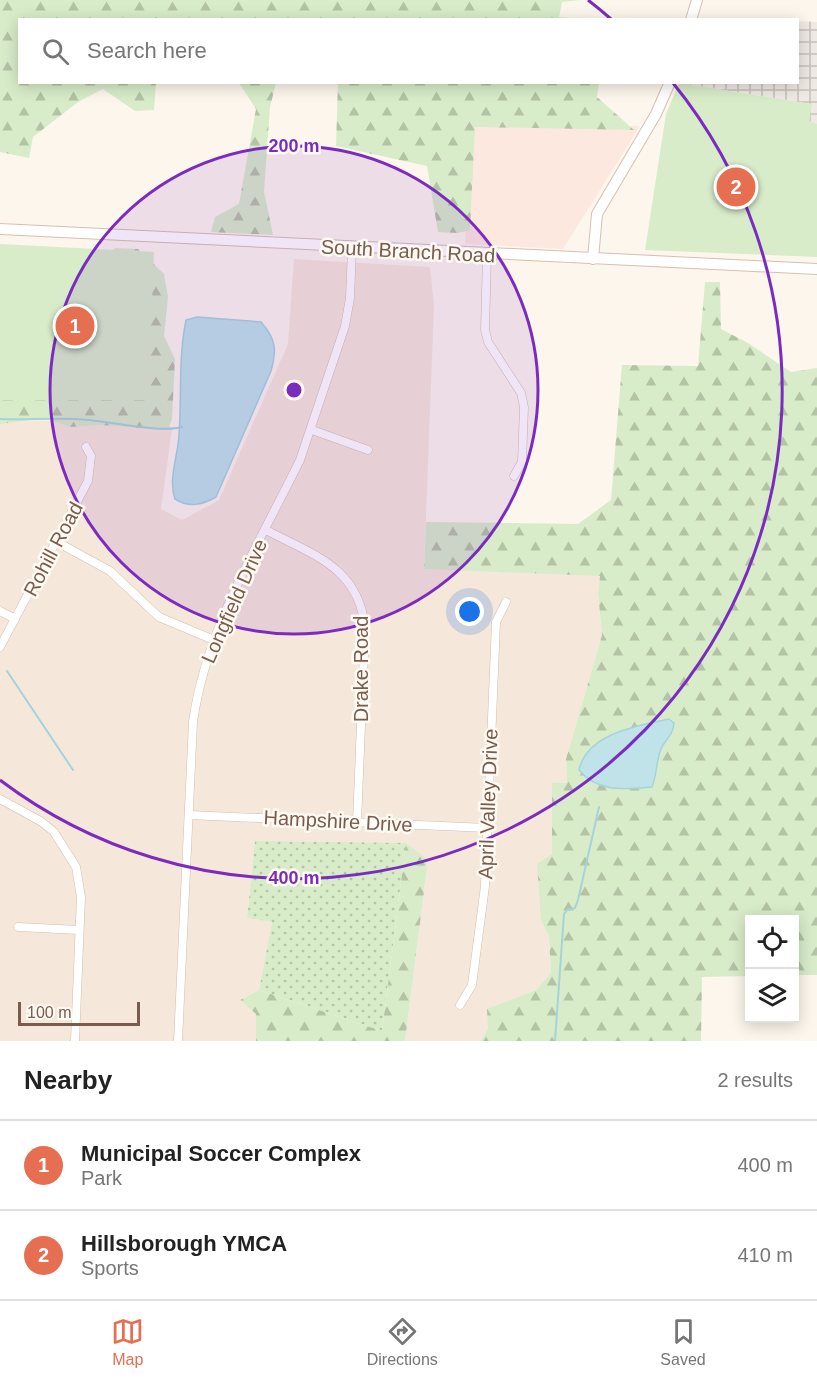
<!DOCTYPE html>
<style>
body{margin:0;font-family:Arial,sans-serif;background:#f2f2f2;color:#222}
.controls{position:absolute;right:18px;bottom:18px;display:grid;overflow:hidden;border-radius:0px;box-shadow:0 3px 15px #0003}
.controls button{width:54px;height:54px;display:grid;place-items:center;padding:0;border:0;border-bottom:2px solid #e0e0e0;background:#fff;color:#222;font:30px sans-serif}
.scale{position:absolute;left:18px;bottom:15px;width:122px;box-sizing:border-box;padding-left:6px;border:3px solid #7a5c4d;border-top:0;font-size:16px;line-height:21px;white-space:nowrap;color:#7a5c4d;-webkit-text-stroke:4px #fffaf3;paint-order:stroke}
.you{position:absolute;left:470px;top:612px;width:21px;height:21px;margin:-15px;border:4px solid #fff;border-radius:50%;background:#1a73e8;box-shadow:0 0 0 9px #1a73e833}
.badge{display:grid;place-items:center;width:39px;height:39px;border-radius:50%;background:#e76f51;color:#fff;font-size:20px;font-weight:700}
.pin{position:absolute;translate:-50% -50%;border:3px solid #fff;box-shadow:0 2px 6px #0006}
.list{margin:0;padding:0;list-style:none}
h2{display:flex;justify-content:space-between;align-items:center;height:78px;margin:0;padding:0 24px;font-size:26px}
h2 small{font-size:20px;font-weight:400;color:#767676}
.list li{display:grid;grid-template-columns:39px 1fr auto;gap:18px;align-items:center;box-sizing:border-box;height:90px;padding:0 24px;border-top:2px solid #e0e0e0}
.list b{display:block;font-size:22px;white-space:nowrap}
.list p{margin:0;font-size:20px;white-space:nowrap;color:#767676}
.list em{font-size:20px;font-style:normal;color:#767676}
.icon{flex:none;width:33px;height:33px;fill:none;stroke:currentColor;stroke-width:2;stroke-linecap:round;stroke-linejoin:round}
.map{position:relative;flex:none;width:817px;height:1041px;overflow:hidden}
.search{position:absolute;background:#fff;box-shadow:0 3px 15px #0003;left:18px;right:18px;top:18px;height:66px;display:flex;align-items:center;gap:15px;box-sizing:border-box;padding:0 21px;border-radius:0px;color:#767676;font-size:22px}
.sheet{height:258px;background:#fff}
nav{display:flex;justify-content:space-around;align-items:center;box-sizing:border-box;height:84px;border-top:2px solid #e0e0e0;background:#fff;font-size:16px;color:#767676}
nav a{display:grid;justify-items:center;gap:3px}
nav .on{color:#e76f51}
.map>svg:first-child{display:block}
.residential{fill:#f5e8da}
.commercial{fill:#fde8e0}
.industrial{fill:url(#industrial-grid)}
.grass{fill:url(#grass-dots)}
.forest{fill:url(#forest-firs)}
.park{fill:#d8ecc9}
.water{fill:#bfe3e8;stroke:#a5d3da;stroke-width:1.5}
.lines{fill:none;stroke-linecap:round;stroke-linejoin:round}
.stream{stroke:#a5d3da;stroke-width:2}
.street-casing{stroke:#d1beb0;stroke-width:9}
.secondary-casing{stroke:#d6c0b0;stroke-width:12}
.street{stroke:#fff;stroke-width:8}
.secondary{stroke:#fff;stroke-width:10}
.ring{fill:none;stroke:#7b2cbf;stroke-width:3}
.labels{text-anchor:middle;stroke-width:5;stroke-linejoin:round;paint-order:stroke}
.street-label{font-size:20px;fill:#7a5c4d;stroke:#fffaf3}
.centre{fill:#7b2cbf;stroke:#fffaf3;stroke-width:3}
.ring-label{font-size:18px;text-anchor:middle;font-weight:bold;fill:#7b2cbf;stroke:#fffaf3;stroke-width:5;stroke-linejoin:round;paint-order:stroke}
</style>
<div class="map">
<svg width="817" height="1041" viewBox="0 0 817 1041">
<defs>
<pattern id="industrial-grid" width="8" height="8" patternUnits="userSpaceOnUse" patternTransform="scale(1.5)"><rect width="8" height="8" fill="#efe9e4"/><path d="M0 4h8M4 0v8" fill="none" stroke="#c7c0bb"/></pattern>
<pattern id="grass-dots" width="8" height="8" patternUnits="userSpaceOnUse" patternTransform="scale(1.5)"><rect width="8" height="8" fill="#d8ecc9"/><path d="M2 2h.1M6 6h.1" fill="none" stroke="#b4c2a5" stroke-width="1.8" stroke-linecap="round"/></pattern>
<pattern id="forest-firs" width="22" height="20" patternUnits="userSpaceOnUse" patternTransform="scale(1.5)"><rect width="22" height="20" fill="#d8ecc9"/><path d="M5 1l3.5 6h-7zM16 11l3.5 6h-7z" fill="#b4c2a5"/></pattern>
</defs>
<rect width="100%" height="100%" fill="#fdf6ec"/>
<polygon class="residential" points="294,259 430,267 434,306 424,568 600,575 598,593 602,635 566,759 567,784 552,784 552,854 541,920 549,937 551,974 536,990 488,1009 488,1030 481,1041 405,1041 428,860 255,841 247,918 272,922 259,990 240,1000 256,1014 256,1041 0,1041 0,420 97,421 172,429 161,509 182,520 219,500 288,344"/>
<polygon class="commercial" points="473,126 640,126 563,249 465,244"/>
<polygon class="industrial" points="798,21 817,22 817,124 809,122 811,104 679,83 798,82"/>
<polygon class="grass" points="255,841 406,843 382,1031 259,990 272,922 247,918"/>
<g class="forest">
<polygon points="0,0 580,0 562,2 559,17 584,19 20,20 20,82 156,83 154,110 135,111 103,89 78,102 33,137 29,158 0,152"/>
<polygon points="239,83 276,83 270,107 264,191 273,235 211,232 215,217 239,204 256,109"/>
<polygon points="338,83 599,83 597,97 634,130 475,127 470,230 458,233 438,232 427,166 336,146"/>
<polygon points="115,248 138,249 164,274 168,297 164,336 175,359 172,419 168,430 101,425 70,427 46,418 0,424 0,387"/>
<polygon points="705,282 720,282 721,329 748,343 791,372 817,368 817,975 795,975 794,920 750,920 749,976 702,977 701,1041 481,1041 488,1029 487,1009 536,990 551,973 549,937 541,920 537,864 552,854 552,783 567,783 566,759 602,635 598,593 600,576 424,569 426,522 578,524 611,500 622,365 698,366"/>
<polygon points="406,843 428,860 405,1041 256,1041 256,1014 240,1000 259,990 382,1031"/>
</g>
<g class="park">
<polygon points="679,83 812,104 809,121 817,124 817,257 645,250 666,114"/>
<polygon points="0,244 154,252 148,400 0,400"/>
</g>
<g class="water">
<path d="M 197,317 L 261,322 C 276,339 277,350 271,371 L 216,497 C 202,505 189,508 175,499 C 168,479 178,456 179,435 C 182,396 178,359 186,320 Z"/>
<path d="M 669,719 L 674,723 C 673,736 666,738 661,749 C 656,761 657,775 652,787 C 625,789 598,793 579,770 C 587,733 638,726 669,719 Z"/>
</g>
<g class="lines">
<g class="stream">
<path d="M 0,419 C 29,420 60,417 89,420 C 113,422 161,433 182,427"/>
<polyline points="7,671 73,770"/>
<polyline points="555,1041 564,914 567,910 575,908 578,900 599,807"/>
</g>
<g class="street-casing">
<g id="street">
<polyline points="487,255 485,330 488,342 521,393 524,407 522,462 514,476"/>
<polyline points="312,430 368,450"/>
<path d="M 266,530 C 313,555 359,567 365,628 L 357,822"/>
<polyline points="57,542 110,571 159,617 214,640"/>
<polyline points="0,611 15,619"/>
<polyline points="0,647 88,481 91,456 86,447"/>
<polyline points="0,799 42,822 54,832 76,867 81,897 75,1041"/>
<polyline points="189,815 487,828"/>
<polyline points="18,927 79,930"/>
<polyline points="460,1005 472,985 485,886 496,622 506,602"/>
<path d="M 178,1041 L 193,722 C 206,628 259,544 300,460 L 345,326 L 350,298 L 352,249"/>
</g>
</g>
<g class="secondary-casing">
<g id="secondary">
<polyline points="691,20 697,0"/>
<polyline points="0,229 817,269"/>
<polyline points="593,259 597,214 656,114 670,82"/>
</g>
</g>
<use href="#street" class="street"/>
<use href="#secondary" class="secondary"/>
</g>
<circle cx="294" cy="390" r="244" fill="#7b2cbf" fill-opacity=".12"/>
<g class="ring">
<circle cx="294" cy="390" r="244"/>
<path d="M588 0A488 488 0 0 1 611 19M673 83A488 488 0 0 1 0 780"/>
</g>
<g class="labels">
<g class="street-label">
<text transform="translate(408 251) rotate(3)" y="7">South Branch Road</text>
<text transform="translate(53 549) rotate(-62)" y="7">Rohill Road</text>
<text transform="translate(234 601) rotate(-66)" y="7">Longfield Drive</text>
<text transform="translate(361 669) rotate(-90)" y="7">Drake Road</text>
<text transform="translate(488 804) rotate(-88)" y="7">April Valley Drive</text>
<text transform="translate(338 821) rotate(3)" y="7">Hampshire Drive</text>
</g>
</g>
<circle cx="294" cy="390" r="9" class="centre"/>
<g class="ring-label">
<text x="294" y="152">200 m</text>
<text x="294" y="884">400 m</text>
</g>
</svg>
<div class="controls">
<button><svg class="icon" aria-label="locate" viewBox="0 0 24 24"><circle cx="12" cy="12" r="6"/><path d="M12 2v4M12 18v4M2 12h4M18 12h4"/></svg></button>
<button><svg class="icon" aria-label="layers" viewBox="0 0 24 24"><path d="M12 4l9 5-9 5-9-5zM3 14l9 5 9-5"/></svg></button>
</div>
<div class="scale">100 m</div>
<div class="you"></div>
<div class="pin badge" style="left:75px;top:326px">1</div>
<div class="pin badge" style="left:736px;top:187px">2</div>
<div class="search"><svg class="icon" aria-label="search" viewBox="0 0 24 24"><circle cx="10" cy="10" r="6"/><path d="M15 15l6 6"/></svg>Search here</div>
</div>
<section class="sheet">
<h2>Nearby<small>2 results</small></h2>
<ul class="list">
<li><span class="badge">1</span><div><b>Municipal Soccer Complex</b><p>Park</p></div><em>400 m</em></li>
<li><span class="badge">2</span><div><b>Hillsborough YMCA</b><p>Sports</p></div><em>410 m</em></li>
</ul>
</section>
<nav>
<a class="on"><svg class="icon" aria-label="map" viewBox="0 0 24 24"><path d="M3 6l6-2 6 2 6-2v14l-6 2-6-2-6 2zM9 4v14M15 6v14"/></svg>Map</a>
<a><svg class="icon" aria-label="directions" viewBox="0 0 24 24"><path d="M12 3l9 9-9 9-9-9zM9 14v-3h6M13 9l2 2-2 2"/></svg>Directions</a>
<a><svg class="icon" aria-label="saved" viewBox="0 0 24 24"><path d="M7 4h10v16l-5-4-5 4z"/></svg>Saved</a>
</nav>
